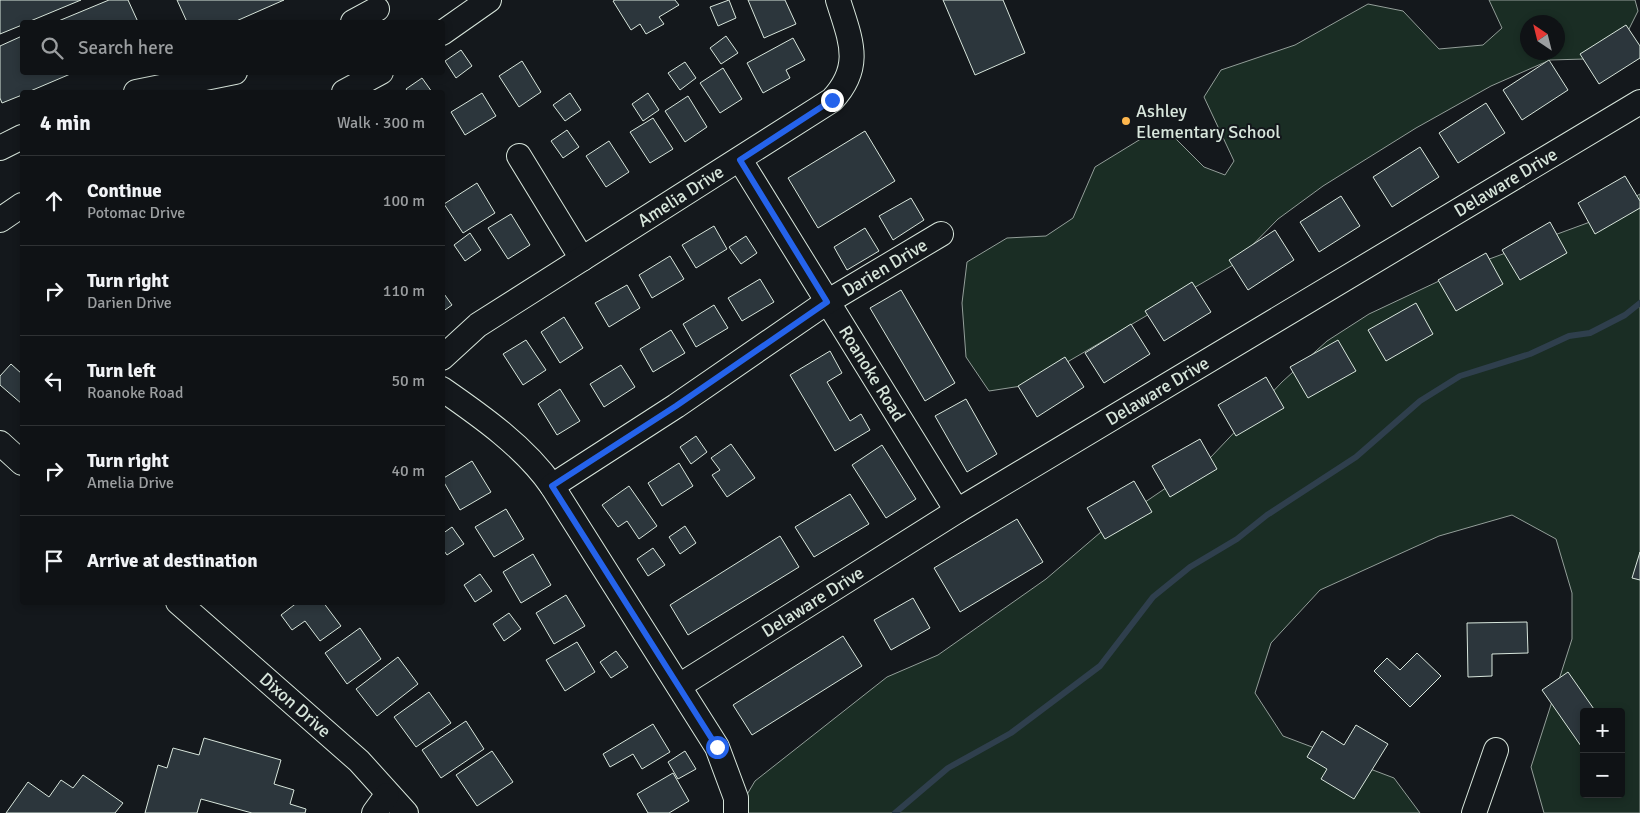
<!DOCTYPE html>
<meta charset="utf-8">
<style>
body{margin:0;font-family:Signika,sans-serif;background:#181b1e;color:#f1f3f6}
.controls{position:absolute;right:15px;bottom:15px;display:grid;overflow:hidden;border-radius:5px;box-shadow:0 2px 8px #0003}
.controls button{width:45px;height:45px;display:grid;place-items:center;padding:0;border:0;border-bottom:1px solid #2f3234;background:#0f1215;color:#f1f3f6;font:25px sans-serif}
.compass{position:absolute;left:1520px;top:15px;width:45px;height:45px;border-radius:50%;background:#0f1215;box-shadow:0 2px 8px #0003;rotate:325deg}
.stop{position:absolute;width:15px;height:15px;margin:-11px;border:4px solid #2563eb;border-radius:50%;background:#fff}
.stop.end{background:#2563eb;border-color:#fff;box-shadow:0 1px 5px #0008}
.list{margin:0;padding:0;list-style:none}
h2{display:flex;justify-content:space-between;align-items:center;height:65px;margin:0;padding:0 20px;font-size:21px}
h2 small{font-size:16px;font-weight:400;color:#9b9ea0}
.list li{display:grid;grid-template-columns:32px 1fr auto;gap:15px;align-items:center;box-sizing:border-box;height:90px;padding:0 20px;border-top:1px solid #2f3234}
.list b{display:block;font-size:19px;white-space:nowrap}
.list p{margin:0;font-size:16px;white-space:nowrap;color:#9b9ea0}
.list em{font-size:16px;font-style:normal;color:#9b9ea0}
.icon{flex:none;width:28px;height:28px;fill:none;stroke:currentColor;stroke-width:2;stroke-linecap:round;stroke-linejoin:round}
.map{position:relative;flex:none;width:1640px;height:813px;overflow:hidden}
.search{position:absolute;background:#0f1215;box-shadow:0 2px 8px #0003;left:20px;top:20px;width:425px;height:55px;display:flex;align-items:center;gap:12px;box-sizing:border-box;padding:0 18px;border-radius:5px;color:#9b9ea0;font-size:19px}
.panel{position:absolute;background:#0f1215;box-shadow:0 2px 8px #0003;left:20px;top:90px;width:425px;height:515px;border-radius:5px}
.map>svg:first-child{display:block}
.green{fill:#1a2d24;stroke:#939e99;fill-rule:evenodd}
.lines{fill:none;stroke-linecap:round;stroke-linejoin:round}
.stream{stroke:#2f3f4d;stroke-width:6}
.building{fill:#2c363c;stroke:#d8e6dc}
.minor-casing{stroke:#d8e6dc;stroke-width:26}
.minor{stroke:#14181c;stroke-width:24}
.route{stroke:#2563eb;stroke-width:6}
.poi-dot{fill:#ffb74d;stroke:#14181c;stroke-width:2}
.labels{text-anchor:middle;stroke-width:4;stroke-linejoin:round;paint-order:stroke}
.poi-label{font-size:18px;fill:#d8e6dc;stroke:#14181c;text-anchor:start}
.street-label{font-size:18px;fill:#d8e6dc;stroke:#14181c}
</style>
<div class="map">
<svg width="1640" height="813" viewBox="0 0 1640 813">
<rect width="100%" height="100%" fill="#14181c"/>
<g class="green">
<path d="M 1489,0 L 1635,0 L 1638,11 L 1625,37 L 1585,59 L 1550,60 L 1491,86 L 1416,128 L 1323,186 L 1278,219 L 1233,265 L 1028,385 L 989,391 L 966,357 L 962,303 L 967,262 L 1007,238 L 1046,236 L 1073,218 L 1095,167 L 1144,137 L 1174,137 L 1204,167 L 1225,175 L 1234,161 L 1204,97 L 1221,70 L 1295,45 L 1368,4 L 1403,11 L 1439,49 L 1483,45 L 1502,28 ZM 1528,22 L 1558,22 L 1558,52 L 1528,52 Z"/>
<path d="M 1640,194 L 1640,813 L 1544,813 L 1531,767 L 1572,639 L 1572,593 L 1556,539 L 1512,515 L 1439,536 L 1320,590 L 1271,643 L 1255,693 L 1283,736 L 1394,778 L 1420,813 L 736,813 L 755,781 L 887,677 L 938,655 L 1046,579 L 1101,532 L 1210,458 L 1282,382 L 1327,341 L 1369,314 L 1473,265 L 1590,222 ZM 1584,712 L 1621,712 L 1621,794 L 1584,794 Z"/>
</g>
<g class="lines">
<polyline class="stream" points="895,813 948,768 1011,733 1100,666 1153,597 1190,567 1237,539 1267,515 1356,457 1420,401 1460,376 1530,354 1569,336 1590,333 1625,315 1640,303"/>
</g>
<g class="building">
<polygon points="0,0 81,0 28,22 22,22 22,25 0,34"/>
<polygon points="109,0 128,0 138,22 56,22"/>
<polygon points="177,0 284,0 234,22 187,22"/>
<polygon points="615,0 675,0 679,5 659,17 664,24 646,34 640,24 631,30 613,1"/>
<polygon points="729,0 736,18 718,26 710,7"/>
<polygon points="748,0 785,0 796,24 764,38"/>
<polygon points="943,0 1003,0 1025,53 975,75"/>
<polygon points="1626,25 1640,46 1640,58 1599,84 1580,54"/>
<polygon points="22,36 22,72 75,72 28,92 22,92 22,95 2,103 0,98 0,46"/>
<polygon points="726,36 738,53 721,64 710,48"/>
<polygon points="793,38 805,60 786,70 790,78 763,93 747,63"/>
<polygon points="461,50 472,66 456,78 445,61"/>
<polygon points="1549,60 1568,90 1522,120 1503,90"/>
<polygon points="522,61 541,92 519,107 499,76"/>
<polygon points="685,62 696,78 680,90 668,73"/>
<polygon points="723,68 742,99 720,113 700,83"/>
<polygon points="422,78 432,92 408,92 406,89"/>
<polygon points="482,93 496,116 465,135 451,112"/>
<polygon points="570,93 581,110 565,121 553,105"/>
<polygon points="648,93 659,110 643,121 632,104"/>
<polygon points="688,96 707,127 685,142 665,111"/>
<polygon points="1486,103 1505,133 1458,163 1439,133"/>
<polygon points="653,118 673,149 650,163 630,132"/>
<polygon points="567,130 579,147 563,158 551,141"/>
<polygon points="865,131 895,181 818,228 788,178"/>
<polygon points="609,141 629,172 606,187 586,156"/>
<polygon points="1420,147 1439,177 1392,207 1373,177"/>
<polygon points="1625,176 1640,201 1640,208 1595,234 1578,203"/>
<polygon points="477,183 495,213 463,233 444,204"/>
<polygon points="1341,196 1360,226 1319,252 1300,222"/>
<polygon points="911,198 924,220 893,240 879,216"/>
<polygon points="511,214 530,245 508,259 488,228"/>
<polygon points="1550,222 1567,253 1520,280 1502,250"/>
<polygon points="714,226 727,249 696,268 682,245"/>
<polygon points="865,228 879,251 847,270 834,247"/>
<polygon points="1275,230 1294,260 1248,290 1229,260"/>
<polygon points="470,233 481,250 465,261 454,245"/>
<polygon points="746,236 757,253 741,264 729,247"/>
<polygon points="1486,253 1503,284 1456,311 1438,280"/>
<polygon points="670,256 684,279 652,298 639,275"/>
<polygon points="760,279 774,302 742,321 728,298"/>
<polygon points="1192,282 1211,312 1164,341 1145,311"/>
<polygon points="627,285 640,308 609,327 595,303"/>
<polygon points="901,290 955,383 925,401 870,308"/>
<polygon points="442,291 452,305 442,312"/>
<polygon points="1416,303 1433,334 1386,361 1368,330"/>
<polygon points="714,305 728,328 696,347 683,324"/>
<polygon points="564,317 583,348 560,363 541,332"/>
<polygon points="1131,324 1150,354 1104,383 1085,353"/>
<polygon points="671,330 685,353 653,372 640,349"/>
<polygon points="526,340 546,370 523,385 503,354"/>
<polygon points="1338,340 1356,371 1308,398 1290,367"/>
<polygon points="830,351 842,373 827,382 850,421 861,414 870,430 835,451 790,375"/>
<polygon points="1065,357 1084,387 1037,417 1018,386"/>
<polygon points="11,364 22,374 22,404 0,385 0,376"/>
<polygon points="621,365 635,387 604,407 590,384"/>
<polygon points="1266,377 1284,408 1236,436 1218,405"/>
<polygon points="560,389 580,421 557,435 538,404"/>
<polygon points="966,399 997,454 967,472 935,416"/>
<polygon points="696,436 707,452 691,464 680,447"/>
<polygon points="1200,439 1217,469 1170,497 1152,466"/>
<polygon points="731,444 755,478 727,497 712,475 720,470 711,458"/>
<polygon points="882,445 916,499 886,518 852,465"/>
<polygon points="472,461 491,492 460,510 442,479"/>
<polygon points="679,463 693,486 662,506 648,483"/>
<polygon points="1134,481 1152,512 1105,539 1087,508"/>
<polygon points="629,486 657,526 639,539 627,521 618,527 602,505"/>
<polygon points="850,494 869,524 814,557 795,527"/>
<polygon points="506,509 524,539 494,557 475,527"/>
<polygon points="1017,519 1043,562 960,612 934,568"/>
<polygon points="685,526 696,543 680,554 669,537"/>
<polygon points="452,527 464,544 447,555 442,548 442,534"/>
<polygon points="780,536 799,567 688,635 670,605"/>
<polygon points="653,548 665,565 648,576 637,559"/>
<polygon points="1640,552 1640,580 1632,578"/>
<polygon points="533,554 551,585 521,603 503,572"/>
<polygon points="480,574 492,591 475,602 464,585"/>
<polygon points="566,595 585,626 554,644 536,613"/>
<polygon points="913,598 930,628 891,650 874,620"/>
<polygon points="298,602 323,602 341,626 320,641 305,621 292,630 281,615"/>
<polygon points="509,613 521,629 504,641 493,624"/>
<polygon points="1527,622 1528,653 1492,654 1492,676 1468,677 1467,623"/>
<polygon points="360,628 381,659 347,684 325,653"/>
<polygon points="843,636 862,666 752,735 733,705"/>
<polygon points="577,642 595,672 565,691 546,660"/>
<polygon points="616,651 628,667 611,678 600,662"/>
<polygon points="1417,653 1441,676 1410,707 1374,671 1387,658 1400,670"/>
<polygon points="398,657 418,684 377,716 356,689"/>
<polygon points="1568,672 1596,712 1584,712 1584,745 1581,746 1542,690"/>
<polygon points="429,692 451,723 416,747 394,717"/>
<polygon points="466,721 484,749 441,778 422,750"/>
<polygon points="653,724 670,752 642,769 633,754 610,767 603,754"/>
<polygon points="1356,725 1388,744 1354,799 1321,779 1327,769 1307,757 1322,731 1344,745"/>
<polygon points="204,738 281,760 274,784 294,790 290,804 306,809 305,813 252,813 201,799 197,813 145,813 158,765 167,768 173,748 199,755"/>
<polygon points="492,751 513,782 477,806 456,775"/>
<polygon points="685,751 696,769 678,779 668,762"/>
<polygon points="673,773 689,801 669,813 648,813 637,794"/>
<polygon points="83,775 123,803 115,813 6,813 28,782 49,797 61,780 73,788"/>
</g>
<g class="lines">
<g class="minor-casing">
<g id="minor">
<polyline points="353,22 377,9"/>
<polyline points="442,33 489,0"/>
<polyline points="136,92 235,72"/>
<polyline points="344,92 381,72"/>
<polyline points="0,148 22,137"/>
<polyline points="519,156 582,259"/>
<path id="s1" d="M 740,160 L 957,511"/>
<polyline points="0,220 22,205"/>
<path id="s2" d="M 442,358 L 478,325 L 832,100 C 864,66 850,39 838,0"/>
<path d="M 442,389 C 481,416 525,447 552,486 L 717,747 L 736,798 L 736,813"/>
<polyline points="0,443 22,463"/>
<path id="s3" d="M 552,486 L 676,406 L 827,302 L 941,234"/>
<path id="s4" d="M 178,602 L 359,761 L 406,813"/>
<path id="s5" d="M 679,686 L 957,511 L 1640,102"/>
<polyline points="374,813 387,795"/>
<polyline points="1474,813 1496,750"/>
</g>
</g>
<use href="#minor" class="minor"/>
</g>
<g class="lines">
<polyline class="route" points="717,747 552,486 676,406 827,302 740,160 832,100"/>
</g>
<circle class="poi-dot" cx="1126" cy="121" r="5"/>
<g class="labels">
<g class="poi-label">
<text x="1136" y="117">Ashley<tspan x="1136" dy="21">Elementary School</tspan></text>
</g>
<g class="street-label">
<text dy="6" stroke="none"><textPath href="#s5" startOffset="968">Delaware Drive</textPath></text>
<text dy="6" stroke="none"><textPath href="#s2" startOffset="289">Amelia Drive</textPath></text>
<text dy="6" stroke="none"><textPath href="#s3" startOffset="398">Darien Drive</textPath></text>
<text dy="6" stroke="none"><textPath href="#s1" startOffset="251">Roanoke Road</textPath></text>
<text dy="6" stroke="none"><textPath href="#s5" startOffset="562">Delaware Drive</textPath></text>
<text dy="6" stroke="none"><textPath href="#s5" startOffset="158">Delaware Drive</textPath></text>
<text dy="6" stroke="none"><textPath href="#s4" startOffset="156">Dixon Drive</textPath></text>
</g>
</g>
</svg>
<div class="controls">
<button>+</button>
<button>−</button>
</div>
<svg class="compass" viewBox="-18 -18 36 36"><path d="M0-13l5 13h-10z" fill="#e53935"/><path d="M0 13l5-13h-10z" fill="#9b9ea0"/></svg>
<div class="stop" style="left:717px;top:747px"></div>
<div class="stop end" style="left:832px;top:100px"></div>
<div class="search"><svg class="icon" aria-label="search" viewBox="0 0 24 24"><circle cx="10" cy="10" r="6"/><path d="M15 15l6 6"/></svg>Search here</div>
<section class="panel">
<h2>4 min<small>Walk · 300 m</small></h2>
<ul class="list">
<li><svg class="icon" aria-label="ahead" viewBox="0 0 24 24"><path d="M12 20V5M6 11l6-6 6 6"/></svg><div><b>Continue</b><p>Potomac Drive</p></div><em>100 m</em></li>
<li><svg class="icon" aria-label="right" viewBox="0 0 24 24"><path d="M7 20v-9h11M14 6l5 5-5 5"/></svg><div><b>Turn right</b><p>Darien Drive</p></div><em>110 m</em></li>
<li><svg class="icon" aria-label="left" viewBox="0 0 24 24"><path d="M17 20v-9H6M10 6l-5 5 5 5"/></svg><div><b>Turn left</b><p>Roanoke Road</p></div><em>50 m</em></li>
<li><svg class="icon" aria-label="right" viewBox="0 0 24 24"><path d="M7 20v-9h11M14 6l5 5-5 5"/></svg><div><b>Turn right</b><p>Amelia Drive</p></div><em>40 m</em></li>
<li><svg class="icon" aria-label="arrive" viewBox="0 0 24 24"><path d="M6 21V4h12l-3 4 3 4H6"/></svg><div><b>Arrive at destination</b></div></li>
</ul>
</section>
</div>
